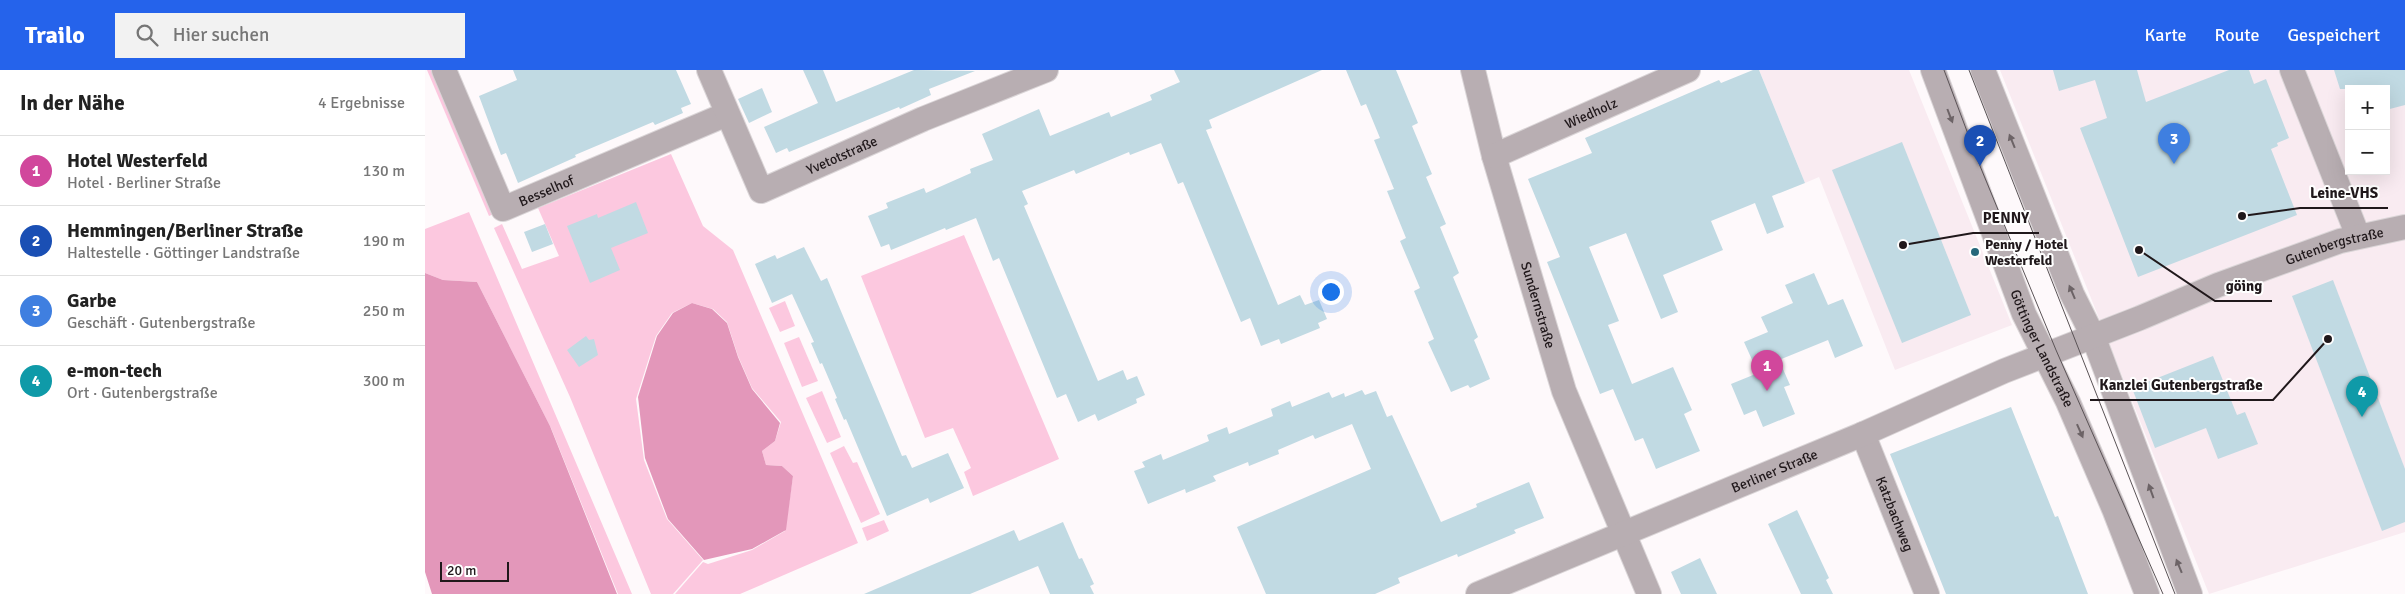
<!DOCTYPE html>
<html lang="de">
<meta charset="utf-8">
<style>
body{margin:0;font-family:Signika,sans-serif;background:#f2f2f2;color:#222}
.controls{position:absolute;right:15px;top:15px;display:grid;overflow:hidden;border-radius:0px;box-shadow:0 5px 20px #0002}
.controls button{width:45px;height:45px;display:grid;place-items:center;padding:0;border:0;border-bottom:1px solid #e0e0e0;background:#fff;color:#222;font:25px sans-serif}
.scale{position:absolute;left:15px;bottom:12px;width:69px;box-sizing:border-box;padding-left:5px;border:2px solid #20181b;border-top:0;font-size:14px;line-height:18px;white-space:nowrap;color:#20181b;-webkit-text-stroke:4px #fff;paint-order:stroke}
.you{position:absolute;left:905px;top:221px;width:18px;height:18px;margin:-12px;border:4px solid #fff;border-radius:50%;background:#1a73e8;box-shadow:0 0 0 8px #1a73e833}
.badge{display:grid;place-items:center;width:32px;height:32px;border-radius:50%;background:#2563eb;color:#fff;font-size:16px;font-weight:700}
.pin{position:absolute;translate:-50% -41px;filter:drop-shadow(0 1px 2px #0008)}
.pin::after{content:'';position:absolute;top:26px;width:18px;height:15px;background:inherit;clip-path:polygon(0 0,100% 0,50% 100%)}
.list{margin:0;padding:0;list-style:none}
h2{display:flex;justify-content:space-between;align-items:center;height:65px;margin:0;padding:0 20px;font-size:21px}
h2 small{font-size:16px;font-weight:400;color:#767676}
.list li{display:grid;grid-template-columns:32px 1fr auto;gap:15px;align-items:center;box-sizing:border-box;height:70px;padding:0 20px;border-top:1px solid #e0e0e0}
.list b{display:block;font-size:19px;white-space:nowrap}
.list p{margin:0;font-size:16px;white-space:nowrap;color:#767676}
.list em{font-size:16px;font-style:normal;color:#767676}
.icon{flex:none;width:28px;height:28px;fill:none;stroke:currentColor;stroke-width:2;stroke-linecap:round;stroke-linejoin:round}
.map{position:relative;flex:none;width:1980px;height:524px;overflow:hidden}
header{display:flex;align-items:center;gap:30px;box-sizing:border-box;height:70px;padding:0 25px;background:#2563eb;color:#fff}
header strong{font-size:24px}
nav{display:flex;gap:28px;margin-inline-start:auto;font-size:18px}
.search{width:350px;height:45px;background:#f2f2f2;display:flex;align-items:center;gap:12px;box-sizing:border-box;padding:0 18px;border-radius:0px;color:#767676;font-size:19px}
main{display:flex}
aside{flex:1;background:#fff}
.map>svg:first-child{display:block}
.built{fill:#f9ebf1;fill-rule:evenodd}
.green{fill:#fcc8df}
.water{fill:#e397ba}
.building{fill:#c1dae3}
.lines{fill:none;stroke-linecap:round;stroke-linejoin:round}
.minor-casing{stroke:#dad5d7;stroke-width:26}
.minor{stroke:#b8aeb2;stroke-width:24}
.tram{stroke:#5a5356;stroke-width:1}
.oneway{fill:#6c6366}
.poi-dot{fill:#26677b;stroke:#fff;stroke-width:2}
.labels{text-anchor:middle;stroke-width:4;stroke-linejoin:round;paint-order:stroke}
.street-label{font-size:14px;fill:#20181b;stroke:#fff}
.poi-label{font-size:14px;font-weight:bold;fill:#20181b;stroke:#fff;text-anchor:start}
.leader{fill:none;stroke:#20181b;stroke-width:2}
.callout-dot{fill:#20181b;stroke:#fff;stroke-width:2}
.callout-label{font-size:15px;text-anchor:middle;font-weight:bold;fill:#20181b;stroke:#fff;stroke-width:4;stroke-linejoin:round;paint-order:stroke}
</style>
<header>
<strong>Trailo</strong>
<div class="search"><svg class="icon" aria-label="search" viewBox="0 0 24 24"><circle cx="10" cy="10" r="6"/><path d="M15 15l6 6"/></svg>Hier suchen</div>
<nav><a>Karte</a><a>Route</a><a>Gespeichert</a></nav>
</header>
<main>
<aside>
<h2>In der Nähe<small>4 Ergebnisse</small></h2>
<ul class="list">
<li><span class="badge" style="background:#d1479c">1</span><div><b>Hotel Westerfeld</b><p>Hotel · Berliner Straße</p></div><em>130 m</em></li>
<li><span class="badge" style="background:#1a4fb4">2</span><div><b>Hemmingen/Berliner Straße</b><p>Haltestelle · Göttinger Landstraße</p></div><em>190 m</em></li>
<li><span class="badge" style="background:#3f7fe0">3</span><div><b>Garbe</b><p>Geschäft · Gutenbergstraße</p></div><em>250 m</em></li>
<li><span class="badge" style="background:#0f9aa8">4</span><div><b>e-mon-tech</b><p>Ort · Gutenbergstraße</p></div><em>300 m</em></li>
</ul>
</aside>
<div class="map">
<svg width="1980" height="524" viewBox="0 0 1980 524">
<rect width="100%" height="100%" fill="#fef9fb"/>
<g class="built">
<polygon points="1334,0 1484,0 1587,255 1470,300 1394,107 1380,113"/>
<path d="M 1575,0 L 1980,0 L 1980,462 L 1784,524 ZM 1924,19 L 1961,19 L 1961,101 L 1924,101 Z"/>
</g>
<g class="green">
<polygon points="2,0 9,0 71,143 64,146"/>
<polygon points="246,84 278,156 308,180 433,473 315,524 250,524 278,492 283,494 327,480 360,461 368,406 357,396 341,395 337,381 350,371 356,352 327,318 313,286 302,252 288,239 267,233 247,243 231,266 211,329 219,390 242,449 278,490 248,524 226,524 145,327 69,158 77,154 97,199 134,186 113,138"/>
<polygon points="44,142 207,524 193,524 126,358 52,212 18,210 0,203 0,159"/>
<polygon points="539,165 634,389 548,426 539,402 546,398 528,358 500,368 436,206"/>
<polygon points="360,231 370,256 355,262 344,238"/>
<polygon points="374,267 393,311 377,317 359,273"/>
<polygon points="397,321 416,367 402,373 381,328"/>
<polygon points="419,376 428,393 432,392 455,444 436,453 405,383"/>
<polygon points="459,450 464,461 442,471 437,458"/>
</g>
<g class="water">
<polygon points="0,203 18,210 52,212 125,356 192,524 7,524 0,502"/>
<polygon points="267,233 287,239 302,253 313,287 327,319 355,353 350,371 337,381 341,395 357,396 368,406 361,460 327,479 279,490 243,449 220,388 213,327 232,266 248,243"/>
</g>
<g class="building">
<polygon points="88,0 251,0 266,34 256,38 258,43 230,55 228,52 150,85 151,87 93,113 81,83 76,85 54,26 92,10"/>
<polygon points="378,0 398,0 411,32 489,0 550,1 504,19 506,25 475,39 474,37 364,82 362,78 351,83 339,57 393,33"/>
<polygon points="749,0 897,0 784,50 787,58 781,60 853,235 875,225 880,235 894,230 902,249 893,253 895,258 856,274 854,269 836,276 825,248 816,252 758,112 753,114 736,73 705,85 704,82 651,104 649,100 597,121 603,134 599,136 673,311 698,300 702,310 712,306 720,325 711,329 712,333 673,351 670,344 653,352 641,324 632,328 574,188 568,191 551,148 521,160 520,158 466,180 464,174 456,177 443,146 463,138 461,133 499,118 501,123 546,103 545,99 568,90 557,64 614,39 625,66 684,42 686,47 727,30 725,25 755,12"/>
<polygon points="921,0 971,0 993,53 987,56 1007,104 1001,107 1021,154 1015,157 1034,203 1028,207 1053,267 1049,270 1065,309 1045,318 1043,315 1026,322 1003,272 1009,269 989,221 995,218 975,171 981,168 962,121 969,119 949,70 955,68 941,34 936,36"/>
<polygon points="1328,0 1334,0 1380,113 1347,126 1359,157 1342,164 1330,133 1286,151 1298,180 1238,205 1253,242 1236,249 1201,163 1164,177 1194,251 1183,255 1207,314 1248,297 1267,340 1259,344 1275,381 1231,399 1218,368 1210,371 1188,319 1175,324 1122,192 1135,187 1103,109 1167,83 1160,68 1294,10 1296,13"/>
<polygon points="1628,0 1712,0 1721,32 1804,0 1824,0 1829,14 1841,9 1864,68 1852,73 1853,76 1846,79 1872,145 1713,207 1655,58 1682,48 1670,10 1634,21"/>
<polygon points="1909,0 1980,0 1980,35 1961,40 1961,19 1915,19"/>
<polygon points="337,18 347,42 324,53 313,29"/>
<polygon points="1477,72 1546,245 1477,273 1407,100"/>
<polygon points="211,132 223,163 186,178 195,200 165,213 142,156 172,144 173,148"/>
<polygon points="120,154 128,174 107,182 99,162"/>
<polygon points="379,177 396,211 402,208 477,386 481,385 487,398 523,383 539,418 505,433 503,428 462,446 421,349 419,350 410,329 412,328 397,293 395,294 386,273 389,272 367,224 347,233 330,194 350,185 352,189"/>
<polygon points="1389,203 1403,235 1418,229 1438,276 1410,288 1403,270 1354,290 1365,315 1359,317 1370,344 1338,357 1331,340 1319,345 1306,314 1333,303 1319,272 1343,262 1336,247 1368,233 1360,215"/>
<polygon points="1908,210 1980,399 1980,452 1957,461 1867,226"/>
<polygon points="161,266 164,270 169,269 173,285 154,297 142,280"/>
<polygon points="1788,286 1812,345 1820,342 1833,374 1793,389 1781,358 1730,378 1707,318"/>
<polygon points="937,320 940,325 951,321 962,347 967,345 1016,452 1052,437 1051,434 1104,412 1119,448 1089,460 1091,463 1033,487 1032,484 973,508 975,513 950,524 841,524 812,457 946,399 927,354 890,369 888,365 853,380 854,384 824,396 823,392 788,406 791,411 761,423 760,419 723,434 709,401 720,397 717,392 736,384 738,390 784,371 782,365 802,357 804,364 848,346 846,339 865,331 867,337 904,322 907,328 919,323 920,327"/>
<polygon points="1586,337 1630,447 1633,446 1663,524 1521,524 1465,384"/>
<polygon points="1372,440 1404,508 1401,510 1408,524 1376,524 1343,454"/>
<polygon points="638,452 654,489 657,488 669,514 665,516 669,524 625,524 613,496 545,524 439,524 589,460 594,471"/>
<polygon points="1275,488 1292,524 1256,524 1246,502"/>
</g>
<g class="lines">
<g class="minor-casing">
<g id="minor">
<path id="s1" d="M 19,0 L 78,139 L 302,44"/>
<path id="s2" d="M 284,0 L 336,121 L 498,49 L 621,0"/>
<path id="s3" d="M 1048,0 L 1069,86 L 1139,321 L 1224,524"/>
<path id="s4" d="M 1508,0 L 1599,244 L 1643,332 L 1689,439 L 1722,524"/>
<polyline points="1558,0 1647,224 1668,266 1765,524"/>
<polyline points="1867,0 1933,166"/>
<path id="s5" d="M 1069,86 L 1263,0"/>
<path id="s6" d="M 1438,364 L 1502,524"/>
<path id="s7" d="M 1053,524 L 1438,364 L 1579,301 L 1715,248 L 1793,215 L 1915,171 L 1980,157"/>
</g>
</g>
<use href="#minor" class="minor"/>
<g class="tram">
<polyline points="1519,0 1555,96 1631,280 1738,524"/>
<polyline points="1544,0 1750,524"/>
</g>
</g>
<defs><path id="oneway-solid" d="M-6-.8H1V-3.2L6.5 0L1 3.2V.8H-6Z" transform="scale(1.25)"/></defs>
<g class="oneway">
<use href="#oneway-solid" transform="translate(1525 46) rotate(69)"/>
<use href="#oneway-solid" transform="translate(1587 71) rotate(-112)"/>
<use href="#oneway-solid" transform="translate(1647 222) rotate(-113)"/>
<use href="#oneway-solid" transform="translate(1655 361) rotate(66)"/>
<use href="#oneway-solid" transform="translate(1726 421) rotate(-110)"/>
<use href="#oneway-solid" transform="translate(1754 496) rotate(-112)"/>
</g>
<circle class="poi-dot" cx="1550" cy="182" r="5"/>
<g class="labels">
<g class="street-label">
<text dy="5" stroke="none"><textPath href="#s5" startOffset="106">Wiedholz</textPath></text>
<text dy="5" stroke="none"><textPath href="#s2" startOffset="220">Yvetotstraße</textPath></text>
<text dy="5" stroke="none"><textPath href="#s1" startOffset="198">Besselhof</textPath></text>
<text dy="5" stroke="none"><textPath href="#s7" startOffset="925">Gutenbergstraße</textPath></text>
<text dy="5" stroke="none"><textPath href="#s3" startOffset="244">Sundernstraße</textPath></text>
<text dy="5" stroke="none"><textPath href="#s4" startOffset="299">Göttinger Landstraße</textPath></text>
<text dy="5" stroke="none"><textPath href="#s7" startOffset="321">Berliner Straße</textPath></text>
<text dy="5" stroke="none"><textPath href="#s6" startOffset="86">Katzbachweg</textPath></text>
</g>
<g class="poi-label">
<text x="1560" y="179">Penny / Hotel<tspan x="1560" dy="16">Westerfeld</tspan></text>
</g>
</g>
<path class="leader" d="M1817 146L1875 138H1963M1478 175L1548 163H1614M1714 180L1790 231H1847M1903 269L1848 330H1665"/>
<g class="callout-dot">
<circle cx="1817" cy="146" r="5"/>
<circle cx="1478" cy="175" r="5"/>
<circle cx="1714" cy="180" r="5"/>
<circle cx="1903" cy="269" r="5"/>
</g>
<g class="callout-label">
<text x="1919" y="128">Leine-VHS</text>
<text x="1581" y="153">PENNY</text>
<text x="1819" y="221">göing</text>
<text x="1756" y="320">Kanzlei Gutenbergstraße</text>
</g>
</svg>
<div class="controls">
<button>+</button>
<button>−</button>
</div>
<div class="scale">20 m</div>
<div class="you"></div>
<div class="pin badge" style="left:1342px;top:321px;background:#d1479c">1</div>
<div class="pin badge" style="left:1555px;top:96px;background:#1a4fb4">2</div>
<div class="pin badge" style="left:1749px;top:94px;background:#3f7fe0">3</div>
<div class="pin badge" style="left:1937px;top:347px;background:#0f9aa8">4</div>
</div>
</main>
